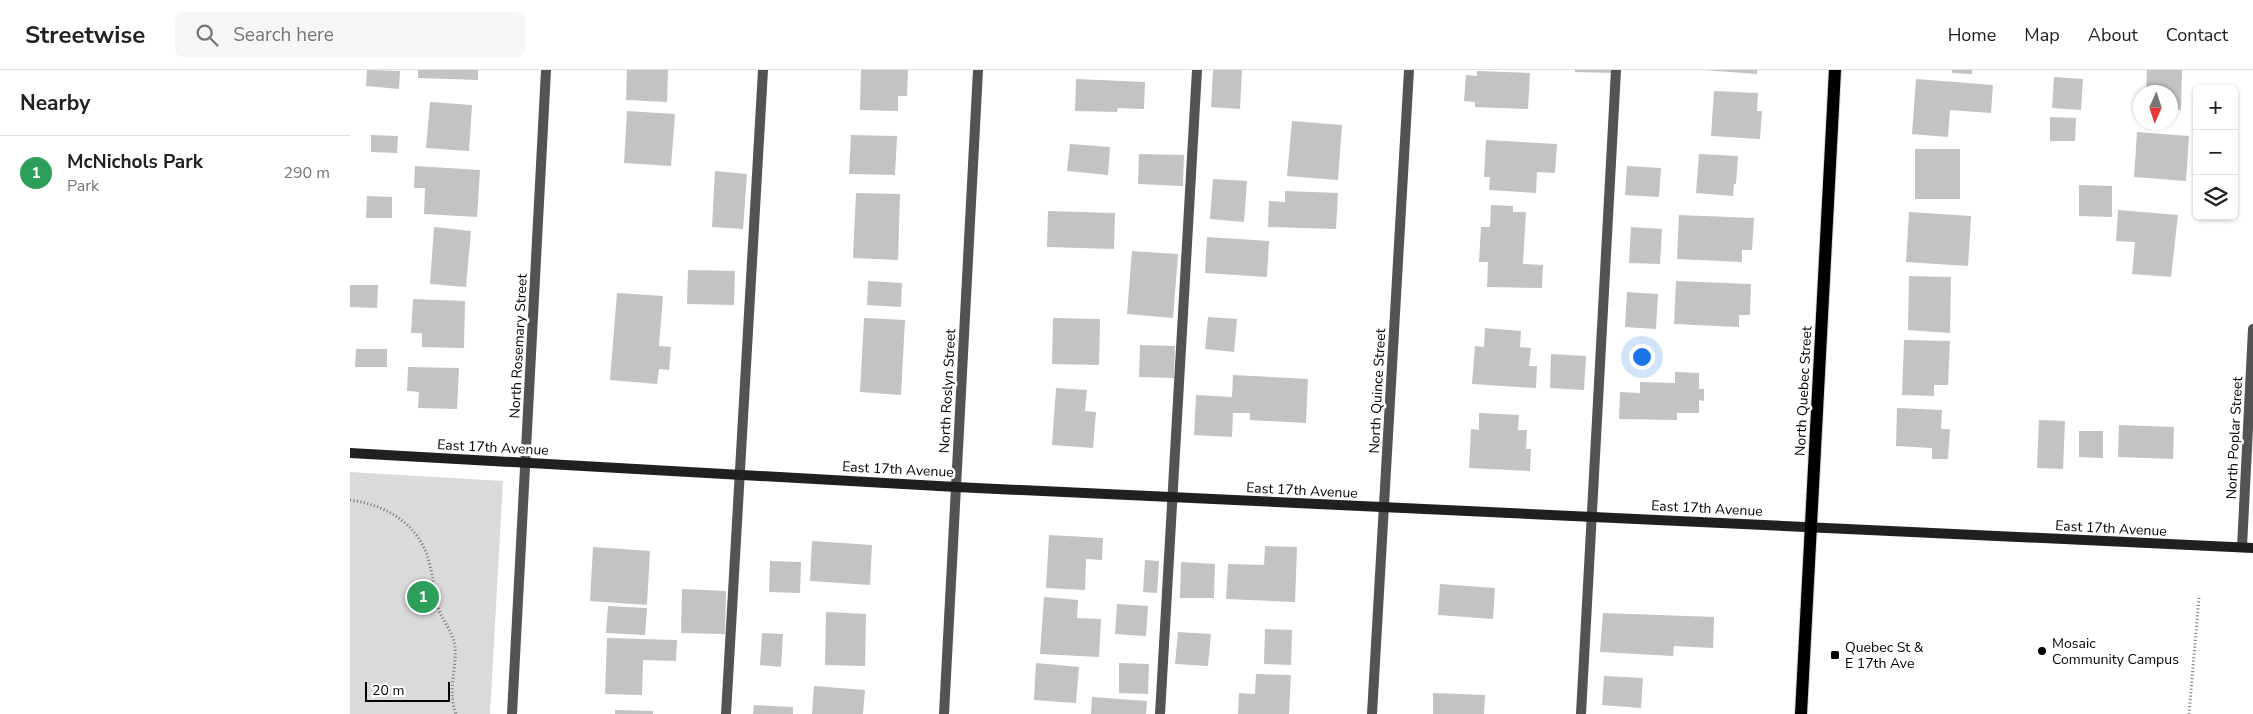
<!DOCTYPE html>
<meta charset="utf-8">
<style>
body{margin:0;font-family:"Nunito Sans",sans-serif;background:#f6f6f6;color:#202124}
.controls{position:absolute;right:15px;top:15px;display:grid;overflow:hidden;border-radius:8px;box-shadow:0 1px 4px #0004}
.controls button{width:45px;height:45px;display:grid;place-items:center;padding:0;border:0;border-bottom:1px solid #e0e0e0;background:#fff;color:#202124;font:25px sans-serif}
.compass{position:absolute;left:1783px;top:15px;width:45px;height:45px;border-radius:50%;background:#fff;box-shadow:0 1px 4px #0004;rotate:183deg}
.scale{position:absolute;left:15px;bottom:12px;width:85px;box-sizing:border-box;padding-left:5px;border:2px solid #000;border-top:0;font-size:14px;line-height:18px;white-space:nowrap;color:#000;-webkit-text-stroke:4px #fff;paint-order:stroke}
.you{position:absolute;left:1291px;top:286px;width:18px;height:18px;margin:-12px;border:4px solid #fff;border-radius:50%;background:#1a73e8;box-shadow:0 0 0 8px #1a73e833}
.badge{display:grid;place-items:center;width:32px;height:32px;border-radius:50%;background:#111827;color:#fff;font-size:16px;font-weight:700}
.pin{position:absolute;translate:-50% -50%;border:2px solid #fff;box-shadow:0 1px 5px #0006}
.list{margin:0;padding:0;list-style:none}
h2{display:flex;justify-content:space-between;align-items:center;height:65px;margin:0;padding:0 20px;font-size:21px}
h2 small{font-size:16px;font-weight:400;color:#757577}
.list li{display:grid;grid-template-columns:32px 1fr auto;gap:15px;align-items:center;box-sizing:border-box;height:75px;padding:0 20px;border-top:1px solid #e0e0e0}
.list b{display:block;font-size:19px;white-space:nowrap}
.list p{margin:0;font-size:16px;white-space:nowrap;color:#757577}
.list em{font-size:16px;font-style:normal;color:#757577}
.icon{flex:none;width:28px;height:28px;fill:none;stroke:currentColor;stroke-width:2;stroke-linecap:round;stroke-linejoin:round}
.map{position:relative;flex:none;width:1903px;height:644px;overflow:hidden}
header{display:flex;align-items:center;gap:30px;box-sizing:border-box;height:70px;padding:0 25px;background:#fff;border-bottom:1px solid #e0e0e0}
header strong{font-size:24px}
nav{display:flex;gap:28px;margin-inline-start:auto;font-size:18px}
.search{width:350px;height:45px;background:#f6f6f6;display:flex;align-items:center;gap:12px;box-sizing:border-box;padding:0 18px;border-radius:8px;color:#757577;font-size:19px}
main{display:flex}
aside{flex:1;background:#fff}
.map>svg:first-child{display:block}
.green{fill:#dadada}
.building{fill:#c3c3c3}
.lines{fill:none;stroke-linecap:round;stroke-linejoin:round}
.primary-casing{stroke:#dbdbdb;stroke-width:14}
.path{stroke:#757575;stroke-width:3;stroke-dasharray:1 2.5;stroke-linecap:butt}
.lane{stroke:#535353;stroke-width:10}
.street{stroke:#535353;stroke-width:10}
.secondary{stroke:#202020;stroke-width:10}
.primary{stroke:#000;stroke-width:12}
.poi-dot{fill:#000;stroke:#fff;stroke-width:2}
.labels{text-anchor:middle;stroke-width:5;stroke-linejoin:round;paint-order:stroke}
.street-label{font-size:14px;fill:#000;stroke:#fff}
.poi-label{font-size:14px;fill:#000;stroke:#fff;text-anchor:start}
</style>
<header>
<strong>Streetwise</strong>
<div class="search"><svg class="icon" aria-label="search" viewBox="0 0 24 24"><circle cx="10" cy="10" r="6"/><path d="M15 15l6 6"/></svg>Search here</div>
<nav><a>Home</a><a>Map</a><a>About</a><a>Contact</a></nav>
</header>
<main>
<aside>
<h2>Nearby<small></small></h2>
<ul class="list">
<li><span class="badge" style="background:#2e9e5b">1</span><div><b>McNichols Park</b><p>Park</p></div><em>290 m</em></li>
</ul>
</aside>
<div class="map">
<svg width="1903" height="644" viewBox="0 0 1903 644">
<rect width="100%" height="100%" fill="#fff"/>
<polygon class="green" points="0,402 153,411 140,644 0,644"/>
<g class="building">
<polygon points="17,0 50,1 49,19 16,16"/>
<polygon points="68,0 128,0 128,10 68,8"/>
<polygon points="277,0 318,0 317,32 276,30"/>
<polygon points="511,0 558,0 557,26 548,26 548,41 510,40"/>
<polygon points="863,0 892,0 890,39 861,37"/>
<polygon points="1225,0 1263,0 1263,3 1225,2"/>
<polygon points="1354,0 1407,0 1407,4"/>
<polygon points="1602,0 1622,0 1622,4 1602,3"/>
<polygon points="1797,0 1832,0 1831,40 1820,39 1820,22 1796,22"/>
<polygon points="1127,1 1180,3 1178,39 1125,37 1125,32 1114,31 1116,5 1127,6"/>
<polygon points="1704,7 1733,9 1731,40 1702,38"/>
<polygon points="726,9 795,12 794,39 768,38 767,42 725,41"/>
<polygon points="1566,9 1643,15 1641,43 1600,40 1598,67 1562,64"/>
<polygon points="1364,21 1408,23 1407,41 1412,41 1410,69 1361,66"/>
<polygon points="80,32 122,35 119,81 76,78"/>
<polygon points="277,41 325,44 321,96 274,93"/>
<polygon points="1700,47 1726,48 1725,71 1700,71"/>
<polygon points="942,51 992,55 988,110 937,106"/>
<polygon points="1787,62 1839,66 1836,111 1784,107"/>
<polygon points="21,65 48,66 47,83 21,82"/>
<polygon points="501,65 547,66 545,105 499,104"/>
<polygon points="1136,70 1207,74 1205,103 1187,102 1186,123 1139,120 1140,107 1134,107"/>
<polygon points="720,74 760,77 758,105 717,101"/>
<rect x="1565" y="79" width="45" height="50"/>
<polygon points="789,84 834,85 833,116 788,114"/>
<polygon points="1349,84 1388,86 1386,114 1384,114 1383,126 1346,123"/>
<polygon points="65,96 130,100 127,147 74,144 75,118 64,118"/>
<polygon points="1277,96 1311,98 1309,127 1275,125"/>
<polygon points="365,101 397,104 393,159 362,157"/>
<polygon points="863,109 897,111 894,152 860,149"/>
<polygon points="1729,115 1762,116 1762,147 1729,146"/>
<polygon points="935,121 988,123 986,159 918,157 919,131 935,132"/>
<polygon points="506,123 550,124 548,190 503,188"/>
<polygon points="17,126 42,127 42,148 16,148"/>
<polygon points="1141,135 1163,136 1163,142 1176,142 1173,194 1193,195 1192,218 1137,217 1138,192 1129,192 1131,157 1140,157"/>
<polygon points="1768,140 1828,145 1821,207 1782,204 1785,172 1766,171"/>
<polygon points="698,141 765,143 764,179 697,177"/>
<polygon points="1559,142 1621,146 1618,196 1556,192"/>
<polygon points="1329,145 1404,148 1402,180 1392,180 1392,192 1327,189"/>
<polygon points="84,157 121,161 116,217 80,214"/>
<polygon points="1281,157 1312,159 1310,194 1279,193"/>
<polygon points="857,167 919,171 917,207 855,203"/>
<polygon points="782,181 828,184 823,248 777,244"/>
<polygon points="338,200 385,201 384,235 337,234"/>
<polygon points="1559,206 1601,207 1600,263 1558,260"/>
<polygon points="518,211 552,213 551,237 517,235"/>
<polygon points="1326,211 1401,214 1400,245 1389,245 1389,257 1324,254"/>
<polygon points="0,215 28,215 27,238 0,237"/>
<polygon points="1277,222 1308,224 1306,259 1275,257"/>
<polygon points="267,223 313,226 309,276 321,277 319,300 309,299 307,314 260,310"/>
<polygon points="63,229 115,231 114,278 72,277 72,263 61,263"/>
<polygon points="858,247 887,249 884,282 855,279"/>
<polygon points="514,248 555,250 551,325 510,322"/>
<polygon points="703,248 750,249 749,295 702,294"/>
<polygon points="1135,258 1171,261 1170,277 1181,278 1179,296 1187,296 1186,318 1122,314 1125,276 1134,277"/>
<polygon points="1554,270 1600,271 1598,315 1584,315 1584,326 1552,325"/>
<polygon points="790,275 825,276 824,308 789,307"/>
<polygon points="6,279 37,279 37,297 5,297"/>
<polygon points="1201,284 1236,286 1234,320 1200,318"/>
<polygon points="58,297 109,298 107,339 68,338 69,322 57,321"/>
<polygon points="1325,302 1349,303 1349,319 1354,319 1354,331 1349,330 1349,343 1327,343 1327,350 1269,349 1270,322 1290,323 1290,312 1325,313"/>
<polygon points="883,305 958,309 956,353 900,350 900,343 883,343 882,367 844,365 846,325 882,327"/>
<polygon points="706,318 737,320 735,341 746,342 743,378 702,375"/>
<polygon points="1547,338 1592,340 1591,359 1600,359 1598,389 1582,389 1582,378 1546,376"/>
<polygon points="1129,343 1169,345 1168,360 1177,360 1176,379 1181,379 1180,401 1119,398 1121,359 1129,360"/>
<polygon points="1689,350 1715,351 1713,399 1687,398"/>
<polygon points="1769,355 1824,357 1823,389 1768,387"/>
<polygon points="1729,361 1753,361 1753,388 1729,387"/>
<polygon points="699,465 753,468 752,490 736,489 735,520 696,518"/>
<polygon points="462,471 522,475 520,515 460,511"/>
<polygon points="915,476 947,477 945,532 876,529 878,494 914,495"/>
<polygon points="243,477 300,481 297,535 240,531"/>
<polygon points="795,490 809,491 807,523 793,522"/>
<polygon points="420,491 451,492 450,523 419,522"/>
<polygon points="831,492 865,494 864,528 830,528"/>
<polygon points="1090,514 1145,518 1143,549 1088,545"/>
<polygon points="332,519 376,521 375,564 331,563"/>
<polygon points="694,527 728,530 727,548 751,549 749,587 690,584"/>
<polygon points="767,534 798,536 796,566 765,564"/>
<polygon points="258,536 297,538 295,565 256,563"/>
<polygon points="476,542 516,544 515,596 475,595"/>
<polygon points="1253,543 1364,547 1363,578 1324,576 1323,586 1250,582"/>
<polygon points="915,559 942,560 941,595 914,594"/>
<polygon points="828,562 861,564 858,596 825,594"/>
<polygon points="412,563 433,564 431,597 410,595"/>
<polygon points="257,568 327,570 326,591 293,590 292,625 255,624"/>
<polygon points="686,593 729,597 726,633 684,630"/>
<polygon points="769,593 799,594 798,624 769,623"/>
<polygon points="906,604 941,605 939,644 888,644 889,623 905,624"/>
<polygon points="1254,606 1293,608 1291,638 1252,635"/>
<polygon points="464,616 515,620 513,644 462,644"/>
<polygon points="1083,623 1135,625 1134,644 1083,644"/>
<polygon points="742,627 797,631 796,644 741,644"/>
<polygon points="404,635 443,637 443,644 403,644"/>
<polygon points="265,640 303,641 303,644 265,644"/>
</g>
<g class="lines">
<g class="primary-casing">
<polyline id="primary" points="1451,644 1485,0"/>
</g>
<g class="path">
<path d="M 0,430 C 38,435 72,456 80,496 C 84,509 83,524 88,537 C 92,551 103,561 105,576 C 107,600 97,620 106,644"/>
<polyline points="1839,644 1849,527"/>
</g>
<g class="lane">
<polyline points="376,644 413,0"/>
<polyline points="810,644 847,0"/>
<polyline points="1231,644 1266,0"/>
</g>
<g class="street">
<polyline points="1892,477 1903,259"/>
<polyline points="162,644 196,0"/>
<polyline points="594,644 628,0"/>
<polyline points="1022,644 1059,0"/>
</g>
<polyline class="secondary" points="0,383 606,417 1903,478"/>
<use href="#primary" class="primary"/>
</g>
<g class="poi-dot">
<circle cx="1692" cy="581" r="5"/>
<rect x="1480" y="580" width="10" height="10" rx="2.5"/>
</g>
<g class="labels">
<g class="street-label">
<text transform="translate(168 276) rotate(-87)" y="5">North Rosemary Street</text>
<text transform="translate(597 321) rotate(-87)" y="5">North Roslyn Street</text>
<text transform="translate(1027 321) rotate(-87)" y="5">North Quince Street</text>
<text transform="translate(1453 321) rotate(-87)" y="5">North Quebec Street</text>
<text transform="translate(1884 368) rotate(-87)" y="5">North Poplar Street</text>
<text transform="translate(143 377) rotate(3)" y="5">East 17th Avenue</text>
<text transform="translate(548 399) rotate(3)" y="5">East 17th Avenue</text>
<text transform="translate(952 420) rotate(3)" y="5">East 17th Avenue</text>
<text transform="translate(1357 438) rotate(3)" y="5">East 17th Avenue</text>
<text transform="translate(1761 458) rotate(3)" y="5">East 17th Avenue</text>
</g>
<g class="poi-label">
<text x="1702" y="578">Mosaic<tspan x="1702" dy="16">Community Campus</tspan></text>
<text x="1495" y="582">Quebec St &amp;<tspan x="1495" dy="16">E 17th Ave</tspan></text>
</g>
</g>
</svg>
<div class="controls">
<button>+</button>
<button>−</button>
<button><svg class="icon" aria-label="layers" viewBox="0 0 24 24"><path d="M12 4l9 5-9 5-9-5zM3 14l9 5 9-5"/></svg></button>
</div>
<svg class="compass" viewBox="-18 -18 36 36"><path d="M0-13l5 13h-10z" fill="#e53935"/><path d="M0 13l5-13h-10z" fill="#757577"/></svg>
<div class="scale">20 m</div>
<div class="you"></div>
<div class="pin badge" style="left:73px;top:527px;background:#2e9e5b">1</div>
</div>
</main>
